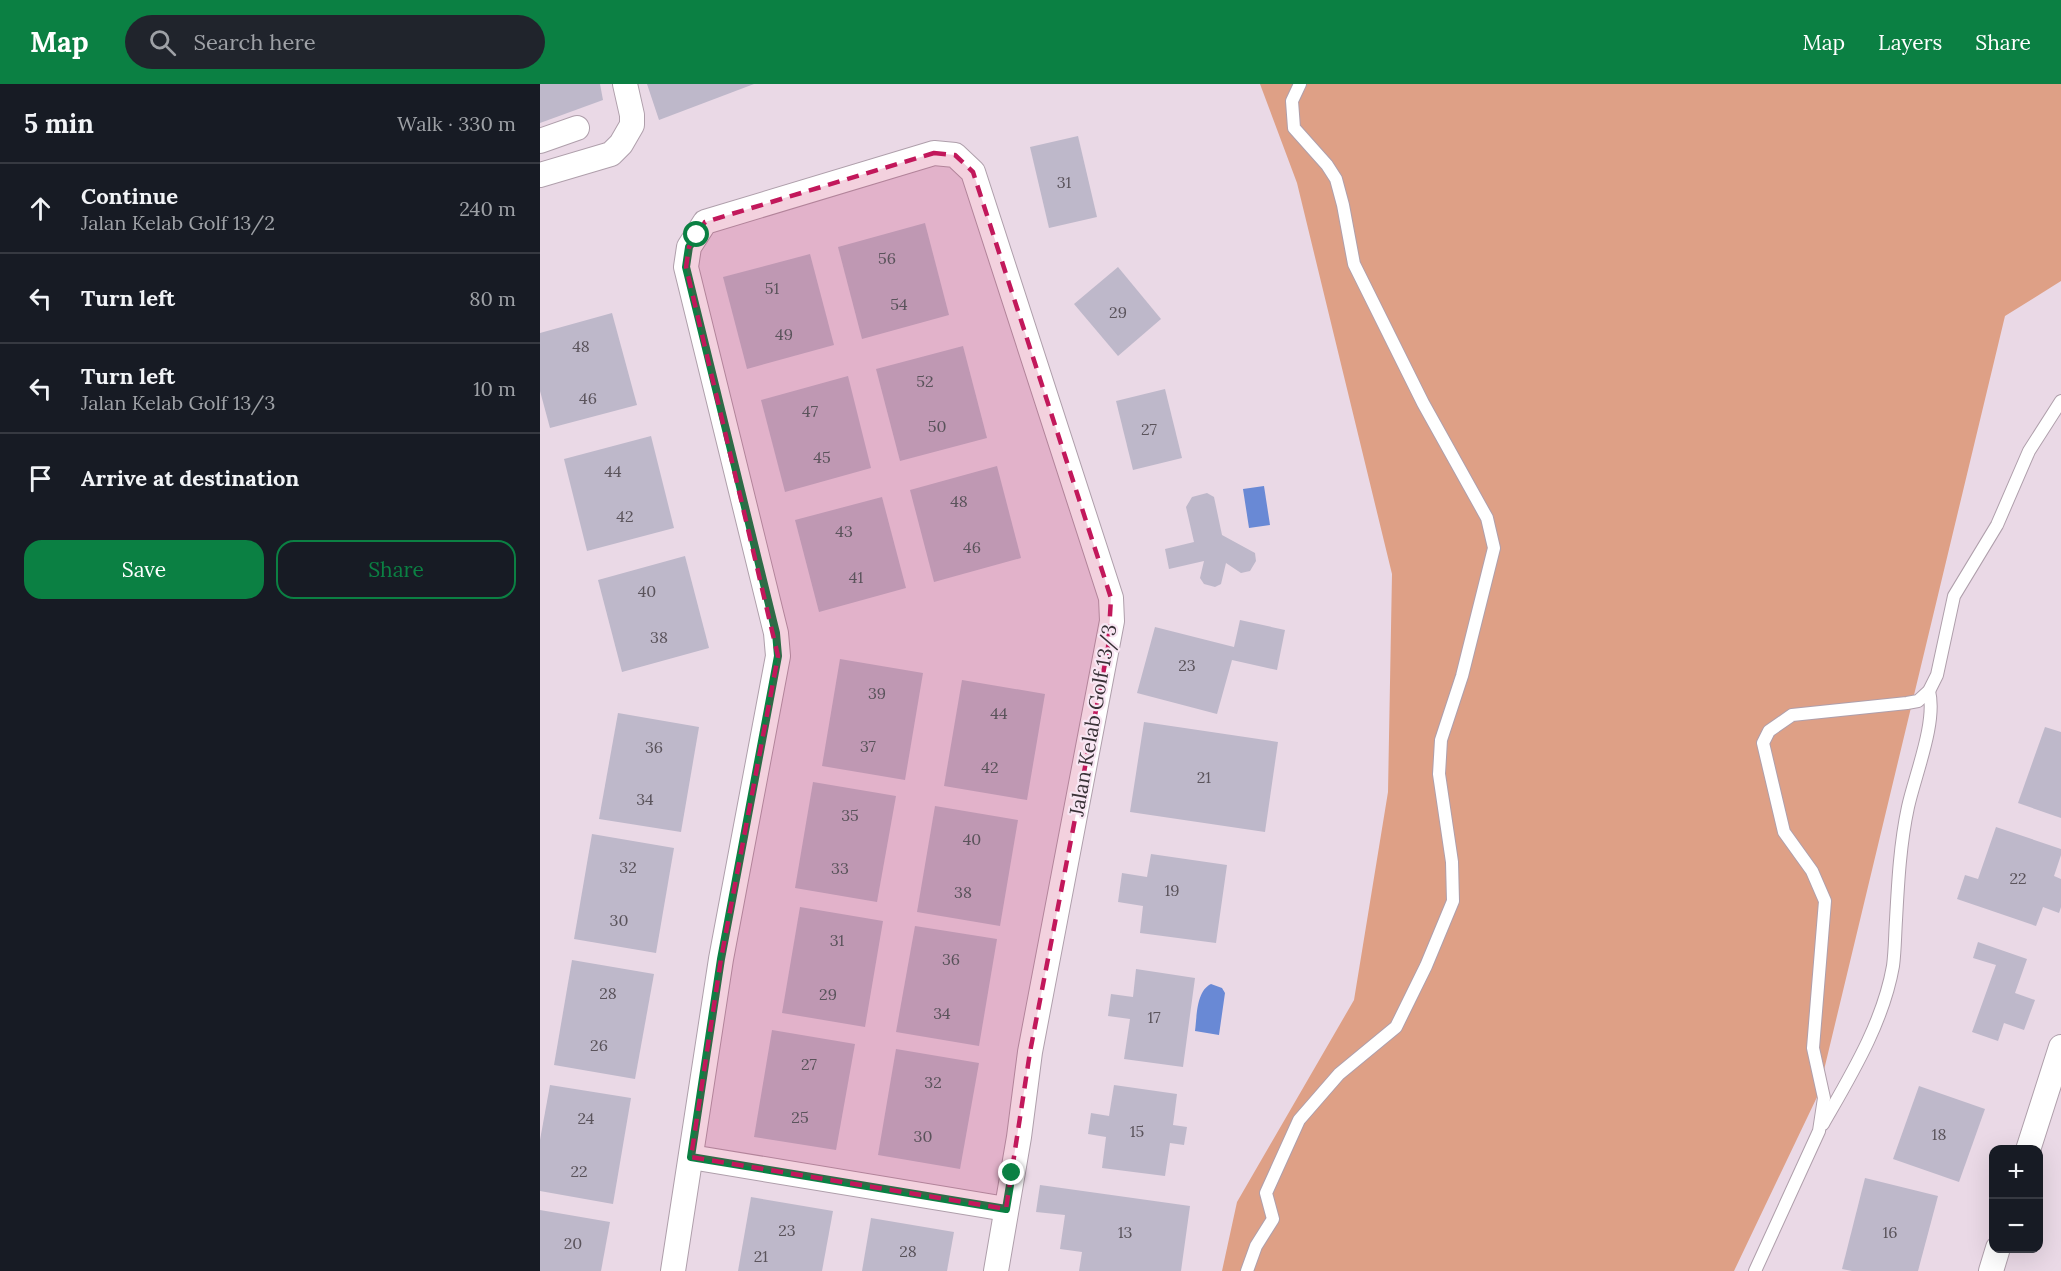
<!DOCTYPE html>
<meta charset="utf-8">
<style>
body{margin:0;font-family:Lora,serif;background:#20242c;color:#f1f3f6}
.controls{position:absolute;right:18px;bottom:18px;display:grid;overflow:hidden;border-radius:12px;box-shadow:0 6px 24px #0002}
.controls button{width:54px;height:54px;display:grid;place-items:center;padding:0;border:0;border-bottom:2px solid #363941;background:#171b24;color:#f1f3f6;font:30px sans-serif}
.stop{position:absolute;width:18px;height:18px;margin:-14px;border:4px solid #0b8043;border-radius:50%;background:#fff}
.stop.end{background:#0b8043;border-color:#fff;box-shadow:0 2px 6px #0008}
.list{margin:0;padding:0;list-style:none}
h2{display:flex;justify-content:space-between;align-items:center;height:78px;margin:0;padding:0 24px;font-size:26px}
h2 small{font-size:20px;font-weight:400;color:#9ea1a6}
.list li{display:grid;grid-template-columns:39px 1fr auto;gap:18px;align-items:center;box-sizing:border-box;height:90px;padding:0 24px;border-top:2px solid #363941}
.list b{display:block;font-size:22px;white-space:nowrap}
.list p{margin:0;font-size:20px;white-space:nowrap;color:#9ea1a6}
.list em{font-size:20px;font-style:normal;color:#9ea1a6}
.actions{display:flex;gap:12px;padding:18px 24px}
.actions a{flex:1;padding:14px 0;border:2px solid #0b8043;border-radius:18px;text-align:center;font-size:21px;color:#0b8043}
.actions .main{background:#0b8043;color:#fff}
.icon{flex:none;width:33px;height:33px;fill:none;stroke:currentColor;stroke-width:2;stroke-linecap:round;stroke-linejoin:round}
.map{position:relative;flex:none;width:1521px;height:1187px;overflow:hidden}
header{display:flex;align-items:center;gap:36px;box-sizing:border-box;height:84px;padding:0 30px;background:#0b8043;color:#fff}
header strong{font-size:28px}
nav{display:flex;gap:33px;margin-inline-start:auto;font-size:21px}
.search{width:420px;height:54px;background:#20242c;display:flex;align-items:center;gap:15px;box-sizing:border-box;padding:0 21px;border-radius:33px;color:#9ea1a6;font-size:22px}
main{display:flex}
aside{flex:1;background:#171b24}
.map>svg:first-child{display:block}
.green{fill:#dea086}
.water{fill:#6989d5}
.building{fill:#beb8ca}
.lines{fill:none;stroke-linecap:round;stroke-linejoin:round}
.lane-casing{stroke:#af9fab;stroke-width:14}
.street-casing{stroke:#af9fab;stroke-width:26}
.lane{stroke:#fff;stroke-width:12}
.street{stroke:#fff;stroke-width:24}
.route{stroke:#0b8043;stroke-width:8}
.marked{fill:#c2185b;fill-opacity:0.2;stroke:#c2185b;stroke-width:4.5;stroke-dasharray:12 8;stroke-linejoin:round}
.labels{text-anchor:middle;stroke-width:4.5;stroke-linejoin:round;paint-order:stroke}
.number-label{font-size:16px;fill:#5a535b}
.street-label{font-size:20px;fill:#383136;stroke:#f8e6f3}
</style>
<header>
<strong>Map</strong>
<div class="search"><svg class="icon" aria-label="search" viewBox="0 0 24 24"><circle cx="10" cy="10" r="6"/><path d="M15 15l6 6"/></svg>Search here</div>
<nav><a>Map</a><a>Layers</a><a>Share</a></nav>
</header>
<main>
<aside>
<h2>5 min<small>Walk · 330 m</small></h2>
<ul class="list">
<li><svg class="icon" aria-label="ahead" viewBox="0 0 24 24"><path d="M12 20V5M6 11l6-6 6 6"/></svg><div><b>Continue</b><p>Jalan Kelab Golf 13/2</p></div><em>240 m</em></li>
<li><svg class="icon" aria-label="left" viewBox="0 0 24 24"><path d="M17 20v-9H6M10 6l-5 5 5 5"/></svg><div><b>Turn left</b></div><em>80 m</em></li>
<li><svg class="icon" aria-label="left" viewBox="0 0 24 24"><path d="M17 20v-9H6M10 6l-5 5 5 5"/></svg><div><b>Turn left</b><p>Jalan Kelab Golf 13/3</p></div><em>10 m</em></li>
<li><svg class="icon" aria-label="arrive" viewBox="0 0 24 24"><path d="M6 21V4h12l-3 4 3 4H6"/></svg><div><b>Arrive at destination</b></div></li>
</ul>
<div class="actions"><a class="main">Save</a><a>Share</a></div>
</aside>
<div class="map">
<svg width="1521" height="1187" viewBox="0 0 1521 1187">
<rect width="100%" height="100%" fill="#ead9e6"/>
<polygon class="green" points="720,0 1521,0 1521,197 1465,232 1278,1011 1194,1187 682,1187 697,1118 814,916 848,708 852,490 757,99"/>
<g class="water">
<polygon points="724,402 730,441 709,444 703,405"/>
<path d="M 671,900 L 682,904 L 685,909 L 679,951 L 655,947 C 657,933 656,907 671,900 Z"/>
</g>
<g class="building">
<polygon points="0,0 60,0 63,16 0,39"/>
<polygon points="107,0 214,0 119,36"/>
<polygon points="538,52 557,133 509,144 490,63"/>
<polygon points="385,139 409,231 322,255 298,163"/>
<polygon points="270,170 294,261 207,285 183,193"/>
<polygon points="578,183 621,235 578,272 534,220"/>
<polygon points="72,229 97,321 10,344 0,307 0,249"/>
<polygon points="423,262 447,354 360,377 336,285"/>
<polygon points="308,292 331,384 245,408 221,316"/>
<polygon points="625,305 642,374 593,386 576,317"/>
<polygon points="111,352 134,444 47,467 24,375"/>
<polygon points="457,382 481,474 394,498 370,406"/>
<polygon points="667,409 674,413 682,451 715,469 716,477 710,487 701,489 686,479 681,500 675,503 664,500 660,494 664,477 629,485 625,465 654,458 646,423 652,413"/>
<polygon points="342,413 366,504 279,528 255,436"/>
<polygon points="145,472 169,564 82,588 58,496"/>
<polygon points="700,536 745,546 737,586 692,576 677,630 597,609 615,543 694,563"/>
<polygon points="300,575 383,589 365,696 282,682"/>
<polygon points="422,596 505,610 487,716 404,702"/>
<polygon points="78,629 159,643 141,748 59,735"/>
<polygon points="604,638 738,658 725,748 590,728"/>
<polygon points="1505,643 1521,648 1521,734 1478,719"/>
<polygon points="273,698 356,712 337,818 255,804"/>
<polygon points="395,722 478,736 460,842 377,828"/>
<polygon points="1456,743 1521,765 1521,771 1514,792 1521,795 1521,823 1519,829 1503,823 1496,842 1417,815 1425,791 1438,795"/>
<polygon points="52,750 134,764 116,869 34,855"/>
<polygon points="611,770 687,781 676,859 600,849 603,822 578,818 582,789 607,793"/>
<polygon points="260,823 343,837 325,943 242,929"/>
<polygon points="375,842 457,855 439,962 356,948"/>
<polygon points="1438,858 1487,875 1475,909 1495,916 1484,946 1464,939 1458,957 1432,948 1456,881 1433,874"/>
<polygon points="32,876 114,890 95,995 14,981"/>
<polygon points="596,885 655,894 643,983 584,975 590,935 568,932 571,910 593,913"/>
<polygon points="232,946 315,960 296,1066 214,1053"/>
<polygon points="356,965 439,979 420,1085 338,1071"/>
<polygon points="10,1001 91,1014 73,1120 0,1107 0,1056"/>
<polygon points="574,1001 637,1010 633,1041 647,1043 644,1061 630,1059 625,1092 562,1084 566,1053 548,1050 551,1029 569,1032"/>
<polygon points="1379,1002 1445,1025 1419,1098 1353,1075"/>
<polygon points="1325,1094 1398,1112 1378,1187 1312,1187 1302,1185"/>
<polygon points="500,1101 650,1122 641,1187 539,1187 542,1168 520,1165 525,1131 496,1128"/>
<polygon points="211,1113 293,1127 282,1187 198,1187"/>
<polygon points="0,1126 70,1138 61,1187 0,1187"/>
<polygon points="331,1134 414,1148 407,1187 322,1187"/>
</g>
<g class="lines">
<g class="lane-casing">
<g id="lane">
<path d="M 1283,1040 C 1311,991 1343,939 1353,882 C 1355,867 1355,851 1356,836 C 1358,799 1360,760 1368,723 C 1375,691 1397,638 1389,607"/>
<polyline points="707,1187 716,1162 733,1135 726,1109 759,1036 799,990 856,943 886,882 913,817 912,778 899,690 901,656 922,592 954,464 947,434 883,319 814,180 803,121 796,95 787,81 754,44 752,17 760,0"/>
<polyline points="1215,1187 1279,1047 1284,1014 1273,964 1285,817 1272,787 1244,748 1223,659 1229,647 1252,631 1367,619 1378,617 1389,607 1397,591 1414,512 1457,441 1489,367 1521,317"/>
</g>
</g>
<g class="street-casing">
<g id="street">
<polyline points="0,57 37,44"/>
<polyline points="0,91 71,70 81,60 92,41 92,31 85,0"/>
<polyline points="1488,1066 1521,963"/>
<polyline points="151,1073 466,1125"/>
<polyline points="133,1187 181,875 238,572 236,549 146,183 149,163 165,138 394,69 415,71 433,88 571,514 572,537 490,968 479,1053 456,1187"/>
<polyline points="1451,1187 1458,1164"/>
</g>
</g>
<use href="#lane" class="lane"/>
<use href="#street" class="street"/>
</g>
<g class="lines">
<polyline class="route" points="157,151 149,163 146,183 236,549 238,572 181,875 151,1073 466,1125 472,1089"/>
</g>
<path class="marked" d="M 394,69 L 415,71 L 433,88 L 571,514 L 568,564 L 490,968 L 466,1125 L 151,1073 L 181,875 L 238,572 L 146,183 L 149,163 L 165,138 Z"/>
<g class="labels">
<g class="number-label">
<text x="524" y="104">31</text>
<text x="347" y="180">56</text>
<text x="232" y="210">51</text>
<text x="359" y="226">54</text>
<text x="578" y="234">29</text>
<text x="244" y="256">49</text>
<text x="41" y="268">48</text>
<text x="385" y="303">52</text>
<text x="48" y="320">46</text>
<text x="270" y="333">47</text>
<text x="397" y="348">50</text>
<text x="609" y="351">27</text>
<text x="282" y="379">45</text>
<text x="73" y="393">44</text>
<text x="419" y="423">48</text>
<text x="85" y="438">42</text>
<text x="304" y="453">43</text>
<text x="432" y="469">46</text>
<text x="316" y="499">41</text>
<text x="107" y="513">40</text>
<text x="119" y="559">38</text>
<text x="647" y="587">23</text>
<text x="337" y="615">39</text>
<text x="459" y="635">44</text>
<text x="328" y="668">37</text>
<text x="114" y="669">36</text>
<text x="450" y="689">42</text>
<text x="664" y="699">21</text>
<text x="105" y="721">34</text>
<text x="310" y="737">35</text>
<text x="432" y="761">40</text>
<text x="88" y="789">32</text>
<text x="300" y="790">33</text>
<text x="1478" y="800">22</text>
<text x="632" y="812">19</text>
<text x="423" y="814">38</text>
<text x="79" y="842">30</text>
<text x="297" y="862">31</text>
<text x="411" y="881">36</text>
<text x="68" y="915">28</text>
<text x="288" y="916">29</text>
<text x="402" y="935">34</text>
<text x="614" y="939">17</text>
<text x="59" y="967">26</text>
<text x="269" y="986">27</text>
<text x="393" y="1004">32</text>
<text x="260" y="1039">25</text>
<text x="46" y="1040">24</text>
<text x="597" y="1053">15</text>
<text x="1399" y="1056">18</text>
<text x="383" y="1058">30</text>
<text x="39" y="1093">22</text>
<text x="247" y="1152">23</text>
<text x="585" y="1154">13</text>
<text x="1350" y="1154">16</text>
<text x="33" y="1165">20</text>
<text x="368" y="1173">28</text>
<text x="221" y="1178">21</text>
</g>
<g class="street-label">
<text transform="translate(553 636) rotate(-80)" y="7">Jalan Kelab Golf 13/3</text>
</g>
</g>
</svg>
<div class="controls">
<button>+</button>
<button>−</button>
</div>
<div class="stop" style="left:157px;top:151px"></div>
<div class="stop end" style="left:472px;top:1089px"></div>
</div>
</main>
